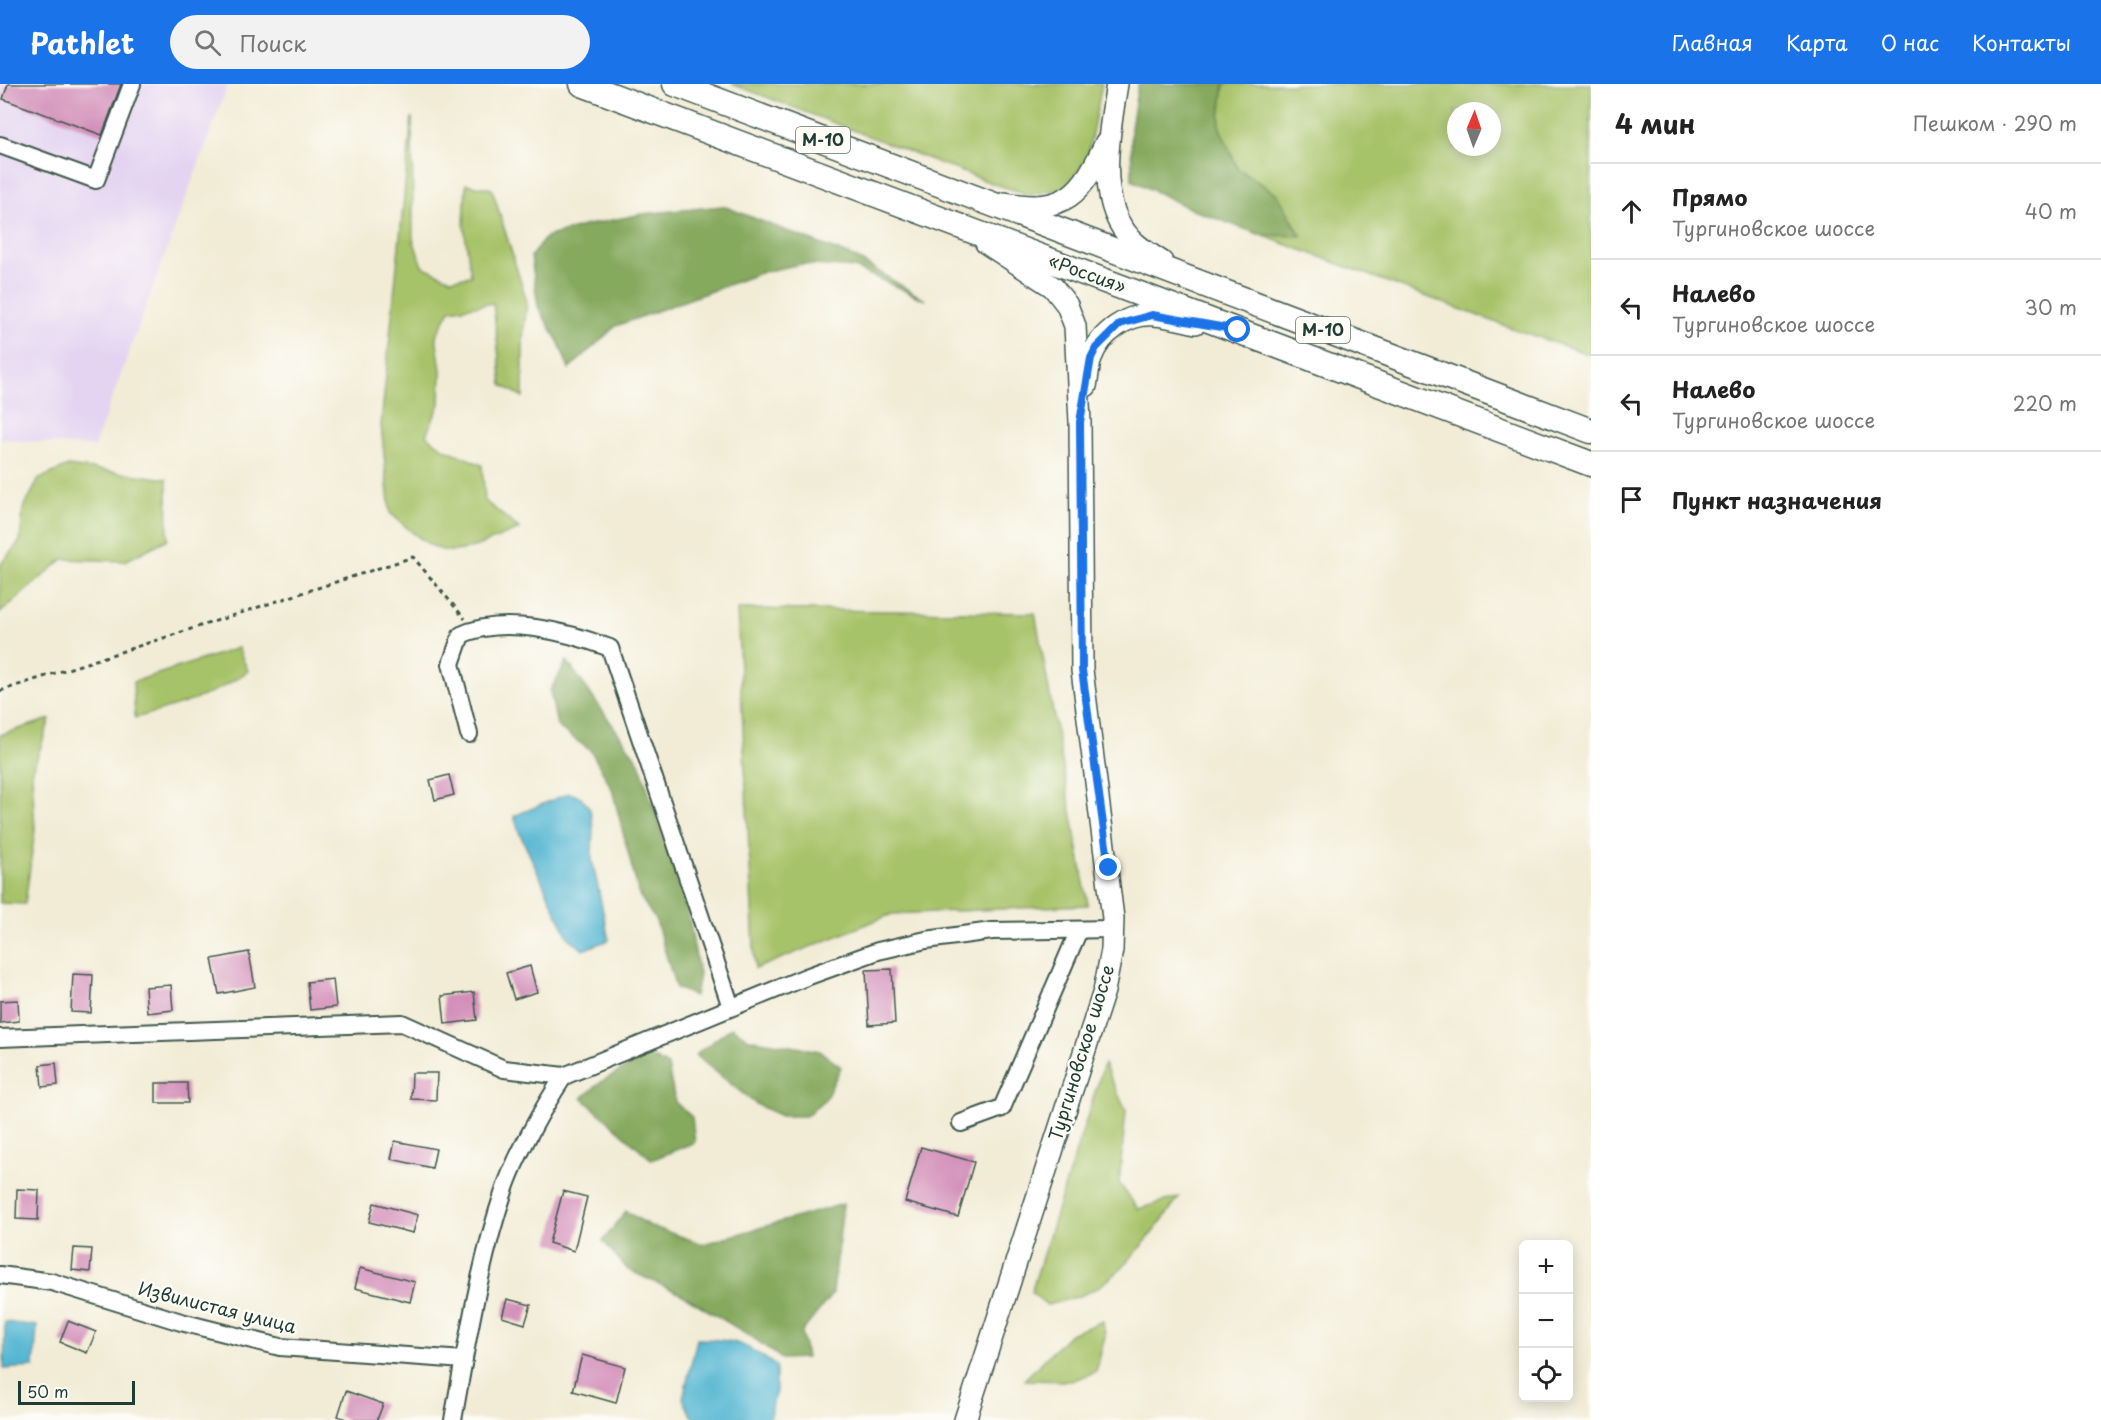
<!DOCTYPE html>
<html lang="ru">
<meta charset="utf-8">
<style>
body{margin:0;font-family:"Playpen Sans",sans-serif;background:#f2f2f2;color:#222}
.controls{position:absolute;right:18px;bottom:18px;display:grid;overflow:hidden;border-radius:9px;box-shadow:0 3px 15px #0003}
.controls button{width:54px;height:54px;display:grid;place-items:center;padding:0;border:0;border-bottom:2px solid #e0e0e0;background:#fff;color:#222;font:30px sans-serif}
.compass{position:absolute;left:1447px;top:18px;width:54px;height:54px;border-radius:50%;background:#fff;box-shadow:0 3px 15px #0003;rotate:2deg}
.scale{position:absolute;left:18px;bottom:15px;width:117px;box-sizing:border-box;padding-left:6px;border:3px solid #1f3d34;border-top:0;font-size:16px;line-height:21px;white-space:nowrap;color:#1f3d34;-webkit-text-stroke:4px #fdfcf7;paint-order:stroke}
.stop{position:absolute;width:18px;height:18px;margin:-14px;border:4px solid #1a73e8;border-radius:50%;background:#fff}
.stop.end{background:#1a73e8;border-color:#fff;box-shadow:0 2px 6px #0008}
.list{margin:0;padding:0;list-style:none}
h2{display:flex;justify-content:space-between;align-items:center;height:78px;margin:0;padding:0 24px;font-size:26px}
h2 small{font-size:20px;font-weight:400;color:#767676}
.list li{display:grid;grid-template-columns:39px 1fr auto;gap:18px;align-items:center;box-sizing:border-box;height:96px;padding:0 24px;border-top:2px solid #e0e0e0}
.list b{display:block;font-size:22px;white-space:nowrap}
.list p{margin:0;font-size:20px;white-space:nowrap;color:#767676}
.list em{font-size:20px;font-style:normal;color:#767676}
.icon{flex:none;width:33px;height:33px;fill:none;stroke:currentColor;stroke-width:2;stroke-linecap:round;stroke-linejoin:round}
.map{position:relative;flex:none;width:1591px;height:1336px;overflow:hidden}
header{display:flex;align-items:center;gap:36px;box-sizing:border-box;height:84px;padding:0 30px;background:#1a73e8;color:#fff}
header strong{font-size:28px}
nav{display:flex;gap:33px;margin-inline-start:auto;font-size:21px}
.search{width:420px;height:54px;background:#f2f2f2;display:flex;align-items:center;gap:15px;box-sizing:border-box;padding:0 21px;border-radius:33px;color:#767676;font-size:22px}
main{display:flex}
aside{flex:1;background:#fff}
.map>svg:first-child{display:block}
.built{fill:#e4d3f1}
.green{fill:#a7c369;stroke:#63804e;stroke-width:1.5;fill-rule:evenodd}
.forest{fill:#85a95d;stroke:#527348;stroke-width:1.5}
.water{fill:#53b5d2;stroke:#397983;stroke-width:1.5}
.building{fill:#d38fb9}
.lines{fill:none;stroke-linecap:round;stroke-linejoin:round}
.minor-casing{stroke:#3f574c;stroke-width:20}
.major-casing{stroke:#3f574c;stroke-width:24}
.highway-casing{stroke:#3f574c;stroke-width:27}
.path{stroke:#3f574c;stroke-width:3;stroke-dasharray:4.5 4.5;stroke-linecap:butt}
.minor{stroke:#fff;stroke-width:16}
.major{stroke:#fff;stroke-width:21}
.highway{stroke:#fff;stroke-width:24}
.route{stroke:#1a73e8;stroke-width:8}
.labels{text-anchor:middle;stroke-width:5;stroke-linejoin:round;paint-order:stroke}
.shield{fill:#fdfcf7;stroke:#62766e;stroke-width:1.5}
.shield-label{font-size:16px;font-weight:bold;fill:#1f3d34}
.street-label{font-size:18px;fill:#1f3d34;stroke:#fdfcf7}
</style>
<header>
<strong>Pathlet</strong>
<div class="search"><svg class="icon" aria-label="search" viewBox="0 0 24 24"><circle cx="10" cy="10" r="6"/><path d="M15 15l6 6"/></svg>Поиск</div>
<nav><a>Главная</a><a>Карта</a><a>О нас</a><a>Контакты</a></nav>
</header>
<main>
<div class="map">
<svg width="1591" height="1336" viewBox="0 0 1591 1336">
<rect width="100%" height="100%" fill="#fdfcf7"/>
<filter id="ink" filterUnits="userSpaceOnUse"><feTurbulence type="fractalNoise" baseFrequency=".0167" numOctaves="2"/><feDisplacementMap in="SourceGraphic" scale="12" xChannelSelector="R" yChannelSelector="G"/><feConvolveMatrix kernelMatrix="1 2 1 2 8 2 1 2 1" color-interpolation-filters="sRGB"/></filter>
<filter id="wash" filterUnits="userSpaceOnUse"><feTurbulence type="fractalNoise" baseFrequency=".008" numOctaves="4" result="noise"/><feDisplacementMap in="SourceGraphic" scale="24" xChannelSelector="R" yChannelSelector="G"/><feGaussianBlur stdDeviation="1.35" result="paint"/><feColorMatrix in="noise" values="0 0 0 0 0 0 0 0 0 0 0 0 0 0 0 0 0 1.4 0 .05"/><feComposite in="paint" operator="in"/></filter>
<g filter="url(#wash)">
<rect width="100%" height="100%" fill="#f2ecd6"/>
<polygon class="built" points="0,0 228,0 94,363 0,355"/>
<g class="green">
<polygon points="732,0 1102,0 1087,75 1065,104 1031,111 994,100"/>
<path d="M 1224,0 L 1591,0 L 1591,271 L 1511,244 L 1261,151 L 1301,151 L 1277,110 L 1238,85 L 1219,42 ZM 1456,27 L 1492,27 L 1492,63 L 1456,63 Z"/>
<path d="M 412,33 L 413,155 L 422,182 L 451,195 L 471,192 L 464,142 L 466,100 L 492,105 L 527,218 L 523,254 L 523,313 L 502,301 L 493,219 L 450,226 L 436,252 L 441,286 L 440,320 L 426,351 L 443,364 L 482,381 L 485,417 L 520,445 C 501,452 468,469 448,467 C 427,465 406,442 390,429 L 381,341 Z"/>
<polygon points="68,382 167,395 168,455 125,477 63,475 0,529 0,481 20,457 23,425 39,395"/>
<polygon points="737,525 1035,529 1088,821 892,830 755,885"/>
<path d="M 238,564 L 248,587 C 212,613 178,622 135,634 L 133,598 Z"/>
<polygon points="50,635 32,689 35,746 25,820 0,819 0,651"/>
<path d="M 1104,980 L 1126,1027 L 1119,1099 L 1138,1125 L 1179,1113 C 1161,1139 1120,1194 1091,1207 C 1078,1214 1061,1217 1047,1221 L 1031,1208 Z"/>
<polygon points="1103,1237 1105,1252 1096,1288 1071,1297 1024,1296 1070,1250"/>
</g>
<g class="forest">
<polygon points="1138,0 1224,0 1219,42 1238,85 1277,110 1301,152 1261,151 1193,126 1132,96 1131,44"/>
<polygon points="723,122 856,174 925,216 855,184 801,180 763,188 616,242 569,285 559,259 538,223 531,172 546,153 583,142 642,130"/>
<polygon points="567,577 639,678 689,834 699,890 695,912 676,904 656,837 639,811 612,705 591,667 557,642 550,607"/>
<polygon points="732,943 749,955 820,967 841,983 826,1014 806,1032 781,1032 756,1020 695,971"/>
<polygon points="648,971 668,982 675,1018 692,1033 695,1058 652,1076 582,1014 602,997"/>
<polygon points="843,1120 833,1209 802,1248 806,1274 782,1275 752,1253 681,1210 628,1186 603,1157 626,1127 648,1141 703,1160"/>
</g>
<g class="water">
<polygon points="569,709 581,713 590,725 593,742 592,775 609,856 583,866 568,853 519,748 514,732"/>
<polygon points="5,1238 37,1242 34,1283 4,1285"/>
<path d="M 697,1255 C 735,1255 745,1259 776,1282 L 776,1307 L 769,1336 L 699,1336 L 691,1332 L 683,1314 Z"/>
</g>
<g id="blocks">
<g class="building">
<polygon points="8,0 121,0 102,51 3,15"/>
<polygon points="449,691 454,711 435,716 430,696"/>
<polygon points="249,868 255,903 219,910 212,875"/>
<polygon points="530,882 537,908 514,915 506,889"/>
<polygon points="892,885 895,939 869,941 866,886"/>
<polygon points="73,890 93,891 91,929 71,928"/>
<polygon points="333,895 336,923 310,926 307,898"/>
<polygon points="171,901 173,926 147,929 145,903"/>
<polygon points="474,908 477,936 445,940 442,912"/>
<polygon points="18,916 19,937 0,939 0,917"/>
<polygon points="56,979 58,1001 42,1003 40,981"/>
<polygon points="412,989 437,989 436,1016 411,1015"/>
<polygon points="156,999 187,999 188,1019 156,1019"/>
<polygon points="395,1057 436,1065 432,1084 391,1075"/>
<polygon points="921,1063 974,1078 958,1133 905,1118"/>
<polygon points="17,1105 39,1106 38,1136 16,1135"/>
<polygon points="563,1107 587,1113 574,1167 549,1159"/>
<polygon points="374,1119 418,1131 413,1149 369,1138"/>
<polygon points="74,1164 92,1165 90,1188 72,1186"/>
<polygon points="360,1184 415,1198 410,1218 355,1204"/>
<polygon points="507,1215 531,1221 525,1240 502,1233"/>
<polygon points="68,1237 96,1248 87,1269 60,1258"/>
<polygon points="582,1271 625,1283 616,1319 573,1307"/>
<polygon points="346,1307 383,1320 377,1336 348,1336 338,1332"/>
</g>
</g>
</g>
<g filter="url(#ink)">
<use href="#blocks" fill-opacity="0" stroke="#3f574c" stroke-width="1.5"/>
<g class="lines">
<g class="minor-casing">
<g id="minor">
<polyline points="0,61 96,96 132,0"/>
<path d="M 469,650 L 451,580 L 461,551 C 503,531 568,548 610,564 L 731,923"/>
<polyline points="0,954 402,939 504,985 564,992"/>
<polyline points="961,1039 1002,1024 1079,846"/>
<polyline points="0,1191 52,1198 181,1238 280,1263 464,1276"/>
<path d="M 453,1336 C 467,1259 479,1181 504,1107 C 515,1073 544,1022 564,992 L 806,893 L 878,867 L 926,856 L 992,847 L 1113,845"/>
</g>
</g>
<g class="major-casing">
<g id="major">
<path d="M 1117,0 C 1110,44 1096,112 1126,149 C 1135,162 1149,169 1162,178"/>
<path d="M 1005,119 C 1066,130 1082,110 1106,58"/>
<path d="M 1086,302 C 1088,293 1088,283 1091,274 C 1100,249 1128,229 1154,231 C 1168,232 1182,236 1196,239"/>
<polyline points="965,1336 1104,907 1112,866 1113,834 1082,586 1080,338 1075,242 1067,221 1053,203 986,159"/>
</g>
</g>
<g class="highway-casing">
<g id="highway">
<polyline points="582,0 1591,380"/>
<polyline points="675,0 1591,347"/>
</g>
</g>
<polyline class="path" points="0,607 413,473 465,535"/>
<use href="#minor" class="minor"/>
<use href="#major" class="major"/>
<use href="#highway" class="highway"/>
</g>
</g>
<g class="lines" filter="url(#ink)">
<polyline class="route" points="1109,784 1082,586 1080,338 1091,274 1096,264 1120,240 1152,231 1238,246"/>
</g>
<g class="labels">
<g class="shield">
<rect x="796" y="43" width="54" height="26" rx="4.5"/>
<rect x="1296" y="233" width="54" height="26" rx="4.5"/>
</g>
<g class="shield-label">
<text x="823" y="62">М-10</text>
<text x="1323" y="252">М-10</text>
</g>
<g class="street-label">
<text transform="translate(1087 190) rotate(20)" y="6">«Россия»</text>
<text transform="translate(1082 969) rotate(-73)" y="6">Тургиновское шоссе</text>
<text transform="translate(217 1224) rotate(14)" y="6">Извилистая улица</text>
</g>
</g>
</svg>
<div class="controls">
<button>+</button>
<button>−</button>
<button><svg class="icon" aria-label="locate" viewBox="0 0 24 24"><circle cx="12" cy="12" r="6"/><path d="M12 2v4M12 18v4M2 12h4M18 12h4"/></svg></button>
</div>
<svg class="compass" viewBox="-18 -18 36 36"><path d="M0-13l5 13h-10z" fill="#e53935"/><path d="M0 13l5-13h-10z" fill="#767676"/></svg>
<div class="scale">50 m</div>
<div class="stop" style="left:1238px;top:246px"></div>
<div class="stop end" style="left:1109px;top:784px"></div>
</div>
<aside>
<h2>4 мин<small>Пешком · 290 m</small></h2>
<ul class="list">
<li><svg class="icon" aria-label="ahead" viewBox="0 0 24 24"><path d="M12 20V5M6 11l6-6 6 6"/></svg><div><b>Прямо</b><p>Тургиновское шоссе</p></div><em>40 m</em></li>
<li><svg class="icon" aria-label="left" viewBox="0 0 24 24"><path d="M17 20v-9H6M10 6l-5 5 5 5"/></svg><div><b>Налево</b><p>Тургиновское шоссе</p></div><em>30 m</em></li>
<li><svg class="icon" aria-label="left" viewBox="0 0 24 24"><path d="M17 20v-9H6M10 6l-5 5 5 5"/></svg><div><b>Налево</b><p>Тургиновское шоссе</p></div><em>220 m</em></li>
<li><svg class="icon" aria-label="arrive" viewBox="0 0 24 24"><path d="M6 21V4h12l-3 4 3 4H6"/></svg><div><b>Пункт назначения</b></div></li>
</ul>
</aside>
</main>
